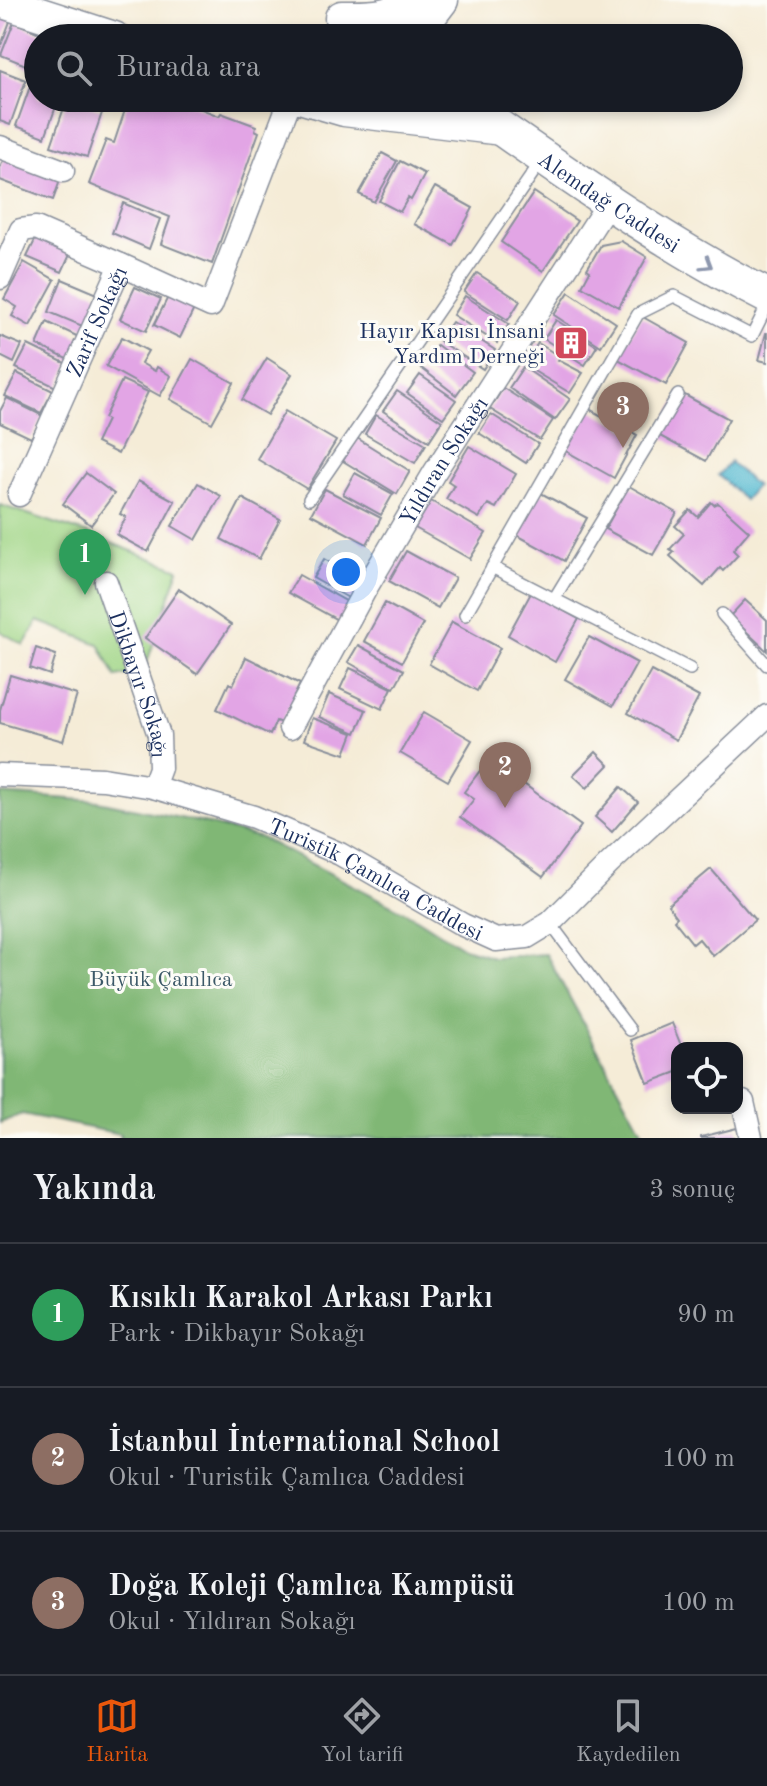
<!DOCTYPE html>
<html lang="tr">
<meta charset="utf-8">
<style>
body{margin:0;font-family:"Old Standard TT",serif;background:#20242c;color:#f1f3f6}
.controls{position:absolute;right:24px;bottom:24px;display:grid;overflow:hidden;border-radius:16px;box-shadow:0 4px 12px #0003}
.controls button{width:72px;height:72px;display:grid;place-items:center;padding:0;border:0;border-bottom:2px solid #363941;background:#171b24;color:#f1f3f6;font:40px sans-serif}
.you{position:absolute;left:346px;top:572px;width:28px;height:28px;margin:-20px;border:6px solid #fff;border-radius:50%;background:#1a73e8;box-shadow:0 0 0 12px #1a73e833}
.badge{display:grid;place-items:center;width:52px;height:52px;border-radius:50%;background:#ea580c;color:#fff;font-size:26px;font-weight:700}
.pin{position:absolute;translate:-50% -66px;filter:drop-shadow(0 2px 4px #0008)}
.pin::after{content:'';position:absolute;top:42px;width:28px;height:24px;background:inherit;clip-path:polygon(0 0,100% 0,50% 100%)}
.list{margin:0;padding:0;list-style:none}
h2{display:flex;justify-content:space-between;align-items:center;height:104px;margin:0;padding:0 32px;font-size:34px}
h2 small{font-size:26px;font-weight:400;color:#9ea1a6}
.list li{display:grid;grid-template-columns:52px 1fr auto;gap:24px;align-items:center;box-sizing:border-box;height:144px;padding:0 32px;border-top:2px solid #363941}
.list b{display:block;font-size:30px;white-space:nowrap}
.list p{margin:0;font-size:26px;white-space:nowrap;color:#9ea1a6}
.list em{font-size:26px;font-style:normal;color:#9ea1a6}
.icon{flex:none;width:44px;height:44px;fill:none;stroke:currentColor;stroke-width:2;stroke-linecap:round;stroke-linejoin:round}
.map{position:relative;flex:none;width:767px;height:1138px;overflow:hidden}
.search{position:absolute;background:#171b24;box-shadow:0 4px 12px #0003;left:24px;right:24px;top:24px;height:88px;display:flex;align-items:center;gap:20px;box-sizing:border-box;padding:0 28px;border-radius:44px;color:#9ea1a6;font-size:30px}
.sheet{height:536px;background:#171b24}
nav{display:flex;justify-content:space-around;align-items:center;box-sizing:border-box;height:112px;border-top:2px solid #363941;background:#171b24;font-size:22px;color:#9ea1a6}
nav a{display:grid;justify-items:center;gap:4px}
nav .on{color:#ea580c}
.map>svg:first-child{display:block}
.green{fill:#a1d687;stroke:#5e8272;stroke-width:2}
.forest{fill:#80b774;stroke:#4e7369;stroke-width:2}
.water{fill:#51b8cf;stroke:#367496;stroke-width:2}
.building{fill:#e2a5e5}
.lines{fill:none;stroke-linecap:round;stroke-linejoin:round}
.lane-casing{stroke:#888e9a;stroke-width:14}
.street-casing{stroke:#888e9a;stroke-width:25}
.secondary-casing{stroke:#888e9a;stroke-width:35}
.primary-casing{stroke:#888e9a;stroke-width:37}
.lane{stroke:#fff;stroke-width:11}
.street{stroke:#fff;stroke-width:22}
.secondary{stroke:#fff;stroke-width:32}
.primary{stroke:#fff;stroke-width:34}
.oneway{stroke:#8d97ae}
.labels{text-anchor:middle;stroke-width:6;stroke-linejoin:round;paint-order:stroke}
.street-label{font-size:22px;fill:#1b2f5e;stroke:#fdfcf7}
.poi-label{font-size:22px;fill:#1b2f5e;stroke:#fdfcf7;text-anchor:end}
.park-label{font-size:22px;fill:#3c5968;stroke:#fdfcf7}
</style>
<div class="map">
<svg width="767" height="1138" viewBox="0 0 767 1138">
<rect width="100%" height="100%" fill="#fdfcf7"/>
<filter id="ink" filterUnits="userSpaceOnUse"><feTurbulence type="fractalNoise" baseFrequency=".0125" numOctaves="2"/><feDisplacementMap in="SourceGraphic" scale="16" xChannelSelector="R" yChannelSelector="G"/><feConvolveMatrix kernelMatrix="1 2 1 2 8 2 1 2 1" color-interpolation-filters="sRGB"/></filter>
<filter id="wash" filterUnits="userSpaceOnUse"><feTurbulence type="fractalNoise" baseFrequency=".006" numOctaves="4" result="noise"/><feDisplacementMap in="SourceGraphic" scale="32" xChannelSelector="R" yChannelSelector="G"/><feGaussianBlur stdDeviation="1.8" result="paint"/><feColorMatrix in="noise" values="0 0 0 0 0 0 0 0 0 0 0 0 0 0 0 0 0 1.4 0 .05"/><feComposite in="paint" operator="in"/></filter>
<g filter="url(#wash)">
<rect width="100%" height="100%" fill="#f5ecd7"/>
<polygon class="green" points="0,505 88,534 179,569 144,671 116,677 99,644 38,621 24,645 0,631"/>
<polygon class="forest" points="0,794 98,801 204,823 261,838 417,918 464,948 493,957 546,954 646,1138 120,1138 120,1134 22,1114 0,1123"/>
<polygon class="water" points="730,462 756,486 744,500 718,475"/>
<g id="blocks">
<g class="building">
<polygon points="0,11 12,16 0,48"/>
<polygon points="14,22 51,38 38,38 38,70 1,55"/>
<polygon points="0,70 26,80 10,125 0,121"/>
<polygon points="32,81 38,83 38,98 59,98 45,137 16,126"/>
<polygon points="129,98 174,98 219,116 221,113 256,126 255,130 259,132 212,264 161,244 170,217 89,184 106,140 114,143"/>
<polygon points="67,99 103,110 87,157 51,146"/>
<polygon points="6,153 62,175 53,200 0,180 0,168"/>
<polygon points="382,153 397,161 374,202 359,194"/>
<polygon points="400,161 425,174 411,200 408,198 400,212 379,201"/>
<polygon points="435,187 473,208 453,245 414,224"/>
<polygon points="534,192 577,221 543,271 501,242"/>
<polygon points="123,203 160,219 149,249 112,233"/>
<polygon points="39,232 73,248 62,272 27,257"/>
<polygon points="621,241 647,257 619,307 582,286 590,271 587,269 601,245"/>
<polygon points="24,262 55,280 30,326 12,316 17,307 4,299"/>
<polygon points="477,273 520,301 508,320 464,292"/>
<polygon points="62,279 100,295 87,328 49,312"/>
<polygon points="135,287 161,299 146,331 120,319"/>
<polygon points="569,292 616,323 601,346 554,315"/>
<polygon points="170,293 196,305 180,338 154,325"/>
<polygon points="465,296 509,324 497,343 453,315"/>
<polygon points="641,316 689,343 666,385 618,359"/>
<polygon points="556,320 597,346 585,365 544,339"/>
<polygon points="47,322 83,339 73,362 37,345"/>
<polygon points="452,322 495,350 483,369 439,341"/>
<polygon points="766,333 767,333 767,362 759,360"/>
<polygon points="0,336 22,345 14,363 0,356"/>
<polygon points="122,337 148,351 141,363 155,371 157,367 171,376 160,396 106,366"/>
<polygon points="538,343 560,357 558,360 583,373 570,393 524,365"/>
<polygon points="28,345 69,365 58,388 16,368"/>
<polygon points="437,345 473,372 456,395 420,367"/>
<polygon points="267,358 292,374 267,415 242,400"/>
<polygon points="192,359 234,383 212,423 170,399"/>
<polygon points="523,367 570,399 555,420 509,388"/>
<polygon points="17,373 53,391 41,413 5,396"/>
<polygon points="420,375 456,400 443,418 407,393"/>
<polygon points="122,380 148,392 118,454 96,443 107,420 104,418"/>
<polygon points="503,388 553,420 540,440 490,409"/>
<polygon points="397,391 442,421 429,441 383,411"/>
<polygon points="681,393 729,419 706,461 658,435"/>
<polygon points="7,398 43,416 31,438 0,423 0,411"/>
<polygon points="589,409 637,435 614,478 566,451"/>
<polygon points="285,411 336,441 307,489 257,459"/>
<polygon points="491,414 538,444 526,463 479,433"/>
<polygon points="376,415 426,444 415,463 365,434"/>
<polygon points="357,438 410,471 397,494 343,461"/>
<polygon points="469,446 516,474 496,508 488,504 479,518 446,499 454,485 448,481"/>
<polygon points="86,473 114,494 91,525 63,504"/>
<polygon points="355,473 393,494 381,515 343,494"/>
<polygon points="138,481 175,501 148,552 117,535 126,517 120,514"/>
<polygon points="198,483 221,496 196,540 172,526"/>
<polygon points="629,486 677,513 653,555 605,529"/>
<polygon points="325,489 381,518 367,544 311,514"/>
<polygon points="539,492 587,518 564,561 515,534"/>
<polygon points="242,498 280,519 259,559 221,539"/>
<polygon points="431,501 486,533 470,559 415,528"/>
<polygon points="711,502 714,505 718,503 749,531 733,550 738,555 723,571 720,568 704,586 670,556 674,552 670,549 684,534 675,526 690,510 698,517"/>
<polygon points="406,551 455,578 438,608 389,581"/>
<polygon points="324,559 363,581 352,600 313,578"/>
<polygon points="299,575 351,604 341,622 288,593"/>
<polygon points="179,589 231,625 197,674 145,638"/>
<polygon points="531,593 579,619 555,662 508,635"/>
<polygon points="745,600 767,620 767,651 730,616"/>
<polygon points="385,603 423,624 402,662 364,641"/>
<polygon points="452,622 500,648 477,691 429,664"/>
<polygon points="589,637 637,663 613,706 565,679"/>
<polygon points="358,645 404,670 394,688 348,662"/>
<polygon points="36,648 56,655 50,675 30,668"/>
<polygon points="246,657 300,684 281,723 276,721 270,735 217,709 229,683 233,685"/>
<polygon points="350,668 392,688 382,709 340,689"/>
<polygon points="651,671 699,697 676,740 628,713"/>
<polygon points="10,675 77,695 63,741 0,723 0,710"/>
<polygon points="329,694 366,710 356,733 319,717"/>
<polygon points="424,712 472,740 448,781 400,753"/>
<polygon points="312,718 353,733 345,754 304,740"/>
<polygon points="596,752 609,765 587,788 573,775"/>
<polygon points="482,768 495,778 502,768 581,826 543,877 460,817 474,799 464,792"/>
<polygon points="621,787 638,802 612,832 595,817"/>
<polygon points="711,869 755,920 713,956 699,939 693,944 674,920 677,917 668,905"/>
<polygon points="672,1023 682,1048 677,1048 677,1072 648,1083 631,1040"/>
<polygon points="737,1128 740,1138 701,1138 701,1137"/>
</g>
</g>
</g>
<g filter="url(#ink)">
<use href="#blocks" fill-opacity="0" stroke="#888e9a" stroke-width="2"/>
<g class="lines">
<g class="lane-casing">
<g id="lane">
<polyline points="309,499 542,160"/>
<polyline points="492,567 690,669"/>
<polyline points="554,599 678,395"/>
<polyline points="722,614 767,665"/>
<polyline points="465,615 638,314 674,296 752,336 767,306"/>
<polyline points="550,923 630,1030"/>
</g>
</g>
<g class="street-casing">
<g id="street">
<polyline points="0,147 63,171"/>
<polyline points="0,278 21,230 36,228 121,265"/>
<path id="s1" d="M 19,495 L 121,265 L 211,306 L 291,98"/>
<path id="s2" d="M 106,582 L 159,735 L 160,768 L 153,787"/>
<path id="s3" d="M 290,728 L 365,590 L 434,473 L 609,202"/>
<path id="s4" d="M 0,775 L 103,779 L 153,787 L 254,817 L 340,854 L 463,925 L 496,940 L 527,937 L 550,923 L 609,864 L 767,716"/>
<polyline points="743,1102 751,1138"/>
</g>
</g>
<g class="secondary-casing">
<g id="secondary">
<polyline points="0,1 114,38"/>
<polyline points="303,98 344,110 502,129"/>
</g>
</g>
<g class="primary-casing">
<g id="primary">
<path d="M 342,18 C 369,18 393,20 414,0"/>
<polyline points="412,38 441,0"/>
<path id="s5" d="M 457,98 C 558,167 658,241 767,296"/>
</g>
</g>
<use href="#lane" class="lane"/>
<use href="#street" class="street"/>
<use href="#secondary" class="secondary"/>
<use href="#primary" class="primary"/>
</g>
<defs><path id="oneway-chevron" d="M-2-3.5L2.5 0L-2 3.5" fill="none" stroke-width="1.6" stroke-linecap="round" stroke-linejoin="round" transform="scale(2)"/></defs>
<use class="oneway" href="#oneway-chevron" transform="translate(707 264) rotate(32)"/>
</g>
<defs>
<g id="building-square" transform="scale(1.8)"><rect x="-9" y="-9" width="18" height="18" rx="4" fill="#d1495b" stroke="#fdfcf7"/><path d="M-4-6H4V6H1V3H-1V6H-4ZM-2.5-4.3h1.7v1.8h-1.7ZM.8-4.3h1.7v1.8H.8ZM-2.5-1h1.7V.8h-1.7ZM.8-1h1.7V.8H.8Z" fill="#fff"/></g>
</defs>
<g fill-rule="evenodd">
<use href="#building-square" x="571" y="343"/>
</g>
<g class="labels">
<g class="street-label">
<text dy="8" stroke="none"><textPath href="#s5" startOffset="184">Alemdağ Caddesi</textPath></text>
<text dy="8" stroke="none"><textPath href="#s1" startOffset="190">Zarif Sokağı</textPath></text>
<text dy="8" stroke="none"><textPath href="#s3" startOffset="308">Yıldıran Sokağı</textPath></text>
<text dy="8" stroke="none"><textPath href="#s2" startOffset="108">Dikbayır Sokağı</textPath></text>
<text dy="8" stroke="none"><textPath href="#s4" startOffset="396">Turistik Çamlıca Caddesi</textPath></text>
</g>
<g class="poi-label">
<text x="545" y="338">Hayır Kapısı İnsani<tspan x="545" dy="25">Yardım Derneği</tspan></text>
</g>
<g class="park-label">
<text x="161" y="986">Büyük Çamlıca</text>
</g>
</g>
</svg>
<div class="controls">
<button><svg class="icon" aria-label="locate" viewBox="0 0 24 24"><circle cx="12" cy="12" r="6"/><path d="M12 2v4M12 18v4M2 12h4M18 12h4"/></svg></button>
</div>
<div class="you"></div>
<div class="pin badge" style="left:85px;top:595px;background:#2e9e5b">1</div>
<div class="pin badge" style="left:505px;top:808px;background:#8d6e63">2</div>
<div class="pin badge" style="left:623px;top:448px;background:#8d6e63">3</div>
<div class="search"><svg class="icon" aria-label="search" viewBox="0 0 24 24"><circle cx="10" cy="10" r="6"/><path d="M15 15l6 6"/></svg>Burada ara</div>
</div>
<section class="sheet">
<h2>Yakında<small>3 sonuç</small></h2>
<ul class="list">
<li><span class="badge" style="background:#2e9e5b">1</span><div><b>Kısıklı Karakol Arkası Parkı</b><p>Park · Dikbayır Sokağı</p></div><em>90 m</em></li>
<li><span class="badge" style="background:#8d6e63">2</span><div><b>İstanbul İnternational School</b><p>Okul · Turistik Çamlıca Caddesi</p></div><em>100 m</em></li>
<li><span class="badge" style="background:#8d6e63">3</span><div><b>Doğa Koleji Çamlıca Kampüsü</b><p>Okul · Yıldıran Sokağı</p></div><em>100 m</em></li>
</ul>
</section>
<nav>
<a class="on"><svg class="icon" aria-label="map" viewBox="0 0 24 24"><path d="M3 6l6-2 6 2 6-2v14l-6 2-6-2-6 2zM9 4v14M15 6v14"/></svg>Harita</a>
<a><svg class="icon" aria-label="directions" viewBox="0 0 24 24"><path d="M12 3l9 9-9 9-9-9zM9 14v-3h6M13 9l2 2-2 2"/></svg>Yol tarifi</a>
<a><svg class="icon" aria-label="saved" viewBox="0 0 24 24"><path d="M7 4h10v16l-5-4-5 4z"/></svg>Kaydedilen</a>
</nav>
